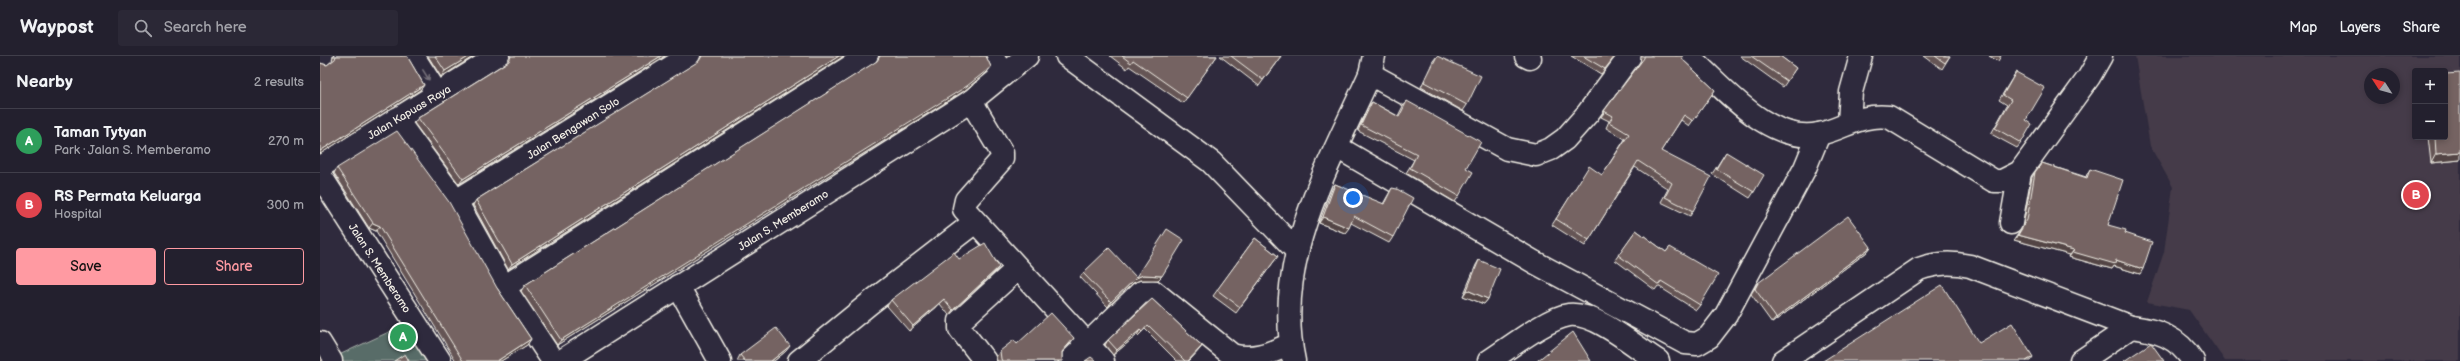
<!DOCTYPE html>
<meta charset="utf-8">
<style>
body{margin:0;font-family:"Balsamiq Sans",sans-serif;background:#2b2836;color:#f1f3f6}
.controls{position:absolute;right:12px;top:12px;display:grid;overflow:hidden;border-radius:4px;box-shadow:0 2px 6px #0003}
.controls button{width:36px;height:36px;display:grid;place-items:center;padding:0;border:0;border-bottom:1px solid #403e4a;background:#23202e;color:#f1f3f6;font:20px sans-serif}
.compass{position:absolute;left:2044px;top:12px;width:36px;height:36px;border-radius:50%;background:#23202e;box-shadow:0 2px 6px #0003;rotate:306deg}
.you{position:absolute;left:1033px;top:142px;width:14px;height:14px;margin:-10px;border:3px solid #fff;border-radius:50%;background:#1a73e8;box-shadow:0 0 0 6px #1a73e833}
.badge{display:grid;place-items:center;width:26px;height:26px;border-radius:50%;background:#ff9aa2;color:#fff;font-size:13px;font-weight:700}
.pin{position:absolute;translate:-50% -50%;border:2px solid #fff;box-shadow:0 1px 4px #0006}
.list{margin:0;padding:0;list-style:none}
h2{display:flex;justify-content:space-between;align-items:center;height:52px;margin:0;padding:0 16px;font-size:17px}
h2 small{font-size:13px;font-weight:400;color:#a3a3aa}
.list li{display:grid;grid-template-columns:26px 1fr auto;gap:12px;align-items:center;box-sizing:border-box;height:64px;padding:0 16px;border-top:1px solid #403e4a}
.list b{display:block;font-size:15px;white-space:nowrap}
.list p{margin:0;font-size:13px;white-space:nowrap;color:#a3a3aa}
.list em{font-size:13px;font-style:normal;color:#a3a3aa}
.actions{display:flex;gap:8px;padding:12px 16px}
.actions a{flex:1;padding:9px 0;border:1px solid #ff9aa2;border-radius:4px;text-align:center;font-size:14px;color:#ff9aa2}
.actions .main{background:#ff9aa2;color:#111}
.icon{flex:none;width:22px;height:22px;fill:none;stroke:currentColor;stroke-width:2;stroke-linecap:round;stroke-linejoin:round}
.map{position:relative;flex:none;width:2140px;height:305px;overflow:hidden}
header{display:flex;align-items:center;gap:24px;box-sizing:border-box;height:56px;padding:0 20px;background:#23202e;border-bottom:1px solid #403e4a}
header strong{font-size:19px}
nav{display:flex;gap:22px;margin-inline-start:auto;font-size:14px}
.search{width:280px;height:36px;background:#2b2836;display:flex;align-items:center;gap:10px;box-sizing:border-box;padding:0 14px;border-radius:4px;color:#a3a3aa;font-size:15px}
main{display:flex}
aside{flex:1;background:#23202e}
.map>svg:first-child{display:block}
.built{fill:#443b48;fill-rule:evenodd}
.green{fill:#586c67;stroke:#a6aea8}
.lines{fill:none;stroke-linecap:round;stroke-linejoin:round}
.minor-casing{stroke:#f4f1e8;stroke-width:25}
.minor{stroke:#2f2a3d;stroke-width:22}
.wall{fill:#655554;stroke:#f4f1e8}
.shaded-wall{fill:#524545;stroke:#f4f1e8}
.building{fill:#756362;stroke:#f4f1e8}
.oneway{stroke:#747079}
.labels{text-anchor:middle;stroke-width:3.5;stroke-linejoin:round;paint-order:stroke}
.street-label{font-size:11px;fill:#f4f1e8;stroke:#2f2a3d}
</style>
<header>
<strong>Waypost</strong>
<div class="search"><svg class="icon" aria-label="search" viewBox="0 0 24 24"><circle cx="10" cy="10" r="6"/><path d="M15 15l6 6"/></svg>Search here</div>
<nav><a>Map</a><a>Layers</a><a>Share</a></nav>
</header>
<main>
<aside>
<h2>Nearby<small>2 results</small></h2>
<ul class="list">
<li><span class="badge" style="background:#2e9e5b">A</span><div><b>Taman Tytyan</b><p>Park · Jalan S. Memberamo</p></div><em>270 m</em></li>
<li><span class="badge" style="background:#e0444e">B</span><div><b>RS Permata Keluarga</b><p>Hospital</p></div><em>300 m</em></li>
</ul>
<div class="actions"><a class="main">Save</a><a>Share</a></div>
</aside>
<div class="map">
<svg width="2140" height="305" viewBox="0 0 2140 305">
<rect width="100%" height="100%" fill="#2f2a3d"/>
<filter id="ink" filterUnits="userSpaceOnUse"><feTurbulence type="fractalNoise" baseFrequency=".025" numOctaves="2"/><feDisplacementMap in="SourceGraphic" scale="8" xChannelSelector="R" yChannelSelector="G"/><feConvolveMatrix kernelMatrix="1 2 1 2 8 2 1 2 1" color-interpolation-filters="sRGB"/></filter>
<g filter="url(#ink)">
<path class="built" d="M 1815,0 L 2140,0 L 2140,305 L 1905,305 L 1869,254 L 1827,246 L 1844,196 L 1853,131 L 1830,90 ZM 2095,15 L 2125,15 L 2125,81 L 2095,81 ZM 2050,18 L 2074,18 L 2074,42 L 2050,42 Z"/>
<polygon class="green" points="97,263 125,305 23,305 19,299"/>
<g class="lines">
<g class="minor-casing">
<g id="minor">
<polyline points="93,0 118,39"/>
<polyline points="672,0 683,19 707,0"/>
<polyline points="747,0 891,106 977,195"/>
<polyline points="1206,0 1210,2"/>
<path d="M 1368,0 C 1402,29 1448,89 1499,78 C 1526,72 1538,58 1569,61 L 1674,125 L 1682,125 L 1700,116 L 1769,21 L 1781,0"/>
<polyline points="0,2 2,0"/>
<polyline points="1050,18 1187,93 1216,99 1231,93 1245,83 1268,57 1310,0"/>
<polyline points="651,45 682,97 682,103 646,144 644,153 783,305"/>
<polyline points="76,63 136,145 184,231 233,305"/>
<polyline points="1529,66 1531,36 1541,0"/>
<polyline points="1017,91 1214,206 1365,287 1377,288 1389,281 1406,259 1485,112 1499,78"/>
<polyline points="0,111 178,0"/>
<polyline points="0,119 120,305"/>
<polyline points="136,145 369,0"/>
<polyline points="1691,167 1700,116"/>
<polyline points="358,230 400,305"/>
<polyline points="184,231 547,0"/>
<polyline points="0,287 11,305"/>
<polyline points="241,305 651,45 683,19"/>
<polyline points="479,305 550,247 655,166"/>
<polyline points="665,305 640,273 640,265 697,213"/>
<path d="M 750,305 L 821,236 L 833,235 L 912,299 C 934,305 950,297 971,288"/>
<path d="M 974,305 C 952,203 1010,108 1050,18 L 1054,0"/>
<path d="M 1169,305 C 1188,293 1227,262 1249,259 C 1276,256 1315,291 1338,305"/>
<path d="M 1463,305 L 1599,213 C 1617,207 1630,206 1650,210 L 1811,271 C 1837,274 1858,281 1873,305"/>
<polyline points="1761,305 1811,271"/>
</g>
</g>
<use href="#minor" class="minor"/>
</g>
<g class="wall">
<polygon points="13,0 87,0 104,29 100,34 0,98 0,7 7,9 12,5"/>
<polygon points="108,0 154,0 121,21"/>
<polygon points="190,0 345,0 139,128 94,67 98,62 187,6"/>
<polygon points="381,0 524,0 188,213 153,149 156,144 378,6"/>
<polygon points="559,0 666,0 671,11 667,16 644,35 237,289 201,235 205,229 556,6"/>
<polygon points="790,0 897,0 863,47 809,10 807,13"/>
<polygon points="900,0 961,0 939,30"/>
<polygon points="1117,0 1147,49 1143,55 1101,31 1113,5"/>
<polygon points="1251,0 1296,0 1281,18"/>
<polygon points="1321,0 1362,0 1363,4 1395,34 1369,70 1361,64 1341,95 1373,155 1370,160 1341,146 1348,133 1315,111 1265,190 1232,169 1266,116 1282,119 1305,83 1286,72 1289,65 1281,61 1320,7"/>
<polygon points="1420,0 1460,0 1476,12 1463,31"/>
<polygon points="1604,0 1630,0 1622,13"/>
<polygon points="1669,0 1681,0 1678,5"/>
<polygon points="1696,16 1706,64 1701,87 1697,92 1671,78 1687,49 1679,44"/>
<polygon points="1087,45 1146,112 1139,140 1135,146 1086,117 1094,104 1038,75 1048,51 1052,46 1078,60 1083,50"/>
<polygon points="2108,81 2125,81 2140,104 2111,107"/>
<polygon points="1406,96 1434,136 1430,142 1392,118"/>
<polygon points="1722,107 1766,121 1767,118 1770,113 1788,169 1805,177 1820,218 1794,210 1792,213 1749,201 1750,199 1694,184 1703,170 1712,121"/>
<polygon points="17,112 177,232 211,283 207,289 181,305 136,305 56,175 49,172 14,117"/>
<polygon points="1015,128 1063,148 1072,132 1073,181 1069,187 1031,167 1025,177 999,167 1012,133"/>
<polygon points="1316,174 1346,196 1350,191 1380,249 1376,254 1338,230 1335,234 1295,204"/>
<polygon points="935,182 958,200 916,257 893,240"/>
<polygon points="1547,196 1452,267 1431,238 1438,227"/>
<polygon points="639,203 679,211 675,216 629,259 620,248 589,275 567,250 571,244"/>
<polygon points="1159,204 1168,243 1164,248 1143,240 1156,209"/>
<polygon points="763,217 838,224 820,224 813,227 788,251 760,221"/>
<polygon points="832,243 882,290 879,294 869,305 857,305 825,273 818,280 817,279 793,299 785,289 788,284"/>
<polygon points="697,288 750,288 742,297 742,303 743,305 677,305 676,301 680,295"/>
<polygon points="466,295 454,305 417,305 420,299"/>
</g>
<g class="shaded-wall">
<polygon points="150,0 154,0 121,21 125,15"/>
<polygon points="341,0 345,0 139,128 143,123"/>
<polygon points="519,0 524,0 188,213 192,208"/>
<polygon points="671,11 667,16 644,35 237,289 241,284"/>
<polygon points="104,29 100,34 0,98 0,95"/>
<polygon points="2140,96 2140,104 2111,107 2116,98"/>
<polygon points="1003,161 1029,172 1025,177 999,167"/>
<polygon points="53,167 60,170 56,175 49,172"/>
<polygon points="1698,179 1754,194 1750,199 1694,184"/>
<polygon points="1551,191 1547,196 1452,267 1456,262"/>
<polygon points="1753,196 1796,204 1823,213 1820,218 1794,210 1792,213 1749,201"/>
<polygon points="679,211 675,216 629,259 633,254"/>
<polygon points="823,219 842,220 838,224 820,224 813,227 788,251 791,246 816,222"/>
<polygon points="1147,234 1168,243 1164,248 1143,240"/>
<polygon points="624,243 620,248 589,275 593,270"/>
<polygon points="820,274 817,279 793,299 797,294"/>
<polygon points="754,282 750,288 738,301 742,296"/>
<polygon points="211,283 207,289 181,305 177,305"/>
<polygon points="470,290 466,295 454,305 451,305"/>
<polygon points="882,290 879,294 869,305 868,305"/>
<polygon points="1713,301 1710,305 1706,305"/>
</g>
<g class="building">
<polygon points="16,0 87,0 104,29 0,95 0,7 7,9 15,3"/>
<polygon points="115,0 150,0 125,15"/>
<polygon points="191,0 341,0 143,123 98,62 189,5"/>
<polygon points="382,0 519,0 192,208 156,144 379,5"/>
<polygon points="560,0 666,0 671,11 647,30 241,284 205,229 557,5"/>
<polygon points="802,0 897,0 867,42 813,4 811,7"/>
<polygon points="911,0 961,0 943,24"/>
<polygon points="1117,0 1161,20 1147,49 1104,26"/>
<polygon points="1263,0 1295,0 1285,13"/>
<polygon points="1324,0 1362,0 1363,4 1395,34 1373,65 1364,59 1341,95 1391,121 1373,155 1345,141 1352,127 1318,105 1269,184 1236,163 1269,110 1282,119 1309,78 1289,66 1293,60 1284,55 1324,2"/>
<polygon points="1431,0 1460,0 1476,12 1467,25"/>
<polygon points="1615,0 1630,0 1625,7"/>
<polygon points="1696,16 1725,32 1706,64 1712,68 1701,87 1675,72 1691,44 1683,39"/>
<polygon points="2140,17 2140,96 2116,98 2115,81 2125,81 2125,18"/>
<polygon points="1087,45 1161,86 1146,112 1153,116 1139,140 1090,112 1097,98 1041,69 1052,46 1079,61"/>
<polygon points="77,75 129,146 177,232 211,283 177,305 143,305 60,170 53,167 17,112"/>
<polygon points="1406,96 1444,119 1434,136 1396,113"/>
<polygon points="1722,107 1767,122 1770,113 1803,124 1788,169 1806,174 1805,177 1832,186 1823,213 1796,204 1795,208 1753,196 1754,194 1698,179 1707,164 1715,116"/>
<polygon points="1015,128 1064,148 1072,132 1077,133 1093,142 1073,181 1034,160 1029,172 1003,161"/>
<polygon points="1528,160 1551,191 1456,262 1435,233 1438,227"/>
<polygon points="847,173 864,184 842,220 823,219 816,222 791,246 763,217 789,192 816,221"/>
<polygon points="1316,174 1346,196 1350,191 1398,219 1380,249 1341,225 1339,229 1298,199"/>
<polygon points="935,182 958,200 920,251 897,234"/>
<polygon points="665,187 679,211 633,254 624,243 593,270 571,244 634,196 639,203"/>
<polygon points="1159,204 1180,213 1168,243 1147,234"/>
<polygon points="1622,229 1659,287 1692,267 1713,301 1706,305 1503,305"/>
<polygon points="832,243 882,290 868,305 865,305 828,269 822,276 820,274 797,294 788,284"/>
<polygon points="731,257 754,282 742,296 742,303 743,305 682,305 681,303 680,295 694,284 697,288"/>
<polygon points="456,272 470,290 451,305 425,305 420,299"/>
<polygon points="1253,276 1271,305 1217,305"/>
<polygon points="1831,287 1844,305 1804,305"/>
<polygon points="85,298 89,305 74,305"/>
<polygon points="0,299 3,305 0,305"/>
<polygon points="771,301 776,305 765,305"/>
</g>
<defs><path id="oneway-shaft" d="M-6 0H5M1.5-3L5.5 0L1.5 3" fill="none" stroke-width="1.6" stroke-linecap="round" stroke-linejoin="round"/></defs>
<use class="oneway" href="#oneway-shaft" transform="translate(106 19) rotate(58)"/>
</g>
<g class="labels">
<g class="street-label">
<text transform="translate(89 56) rotate(-31)" y="4">Jalan Kapuas Raya</text>
<text transform="translate(253 72) rotate(-32)" y="4">Jalan Bengawan Solo</text>
<text transform="translate(463 164) rotate(-32)" y="4">Jalan S. Memberamo</text>
<text transform="translate(60 212) rotate(57)" y="4">Jalan S. Memberamo</text>
</g>
</g>
</svg>
<div class="controls">
<button>+</button>
<button>−</button>
</div>
<svg class="compass" viewBox="-18 -18 36 36"><path d="M0-13l5 13h-10z" fill="#e53935"/><path d="M0 13l5-13h-10z" fill="#a3a3aa"/></svg>
<div class="you"></div>
<div class="pin badge" style="left:83px;top:281px;background:#2e9e5b">A</div>
<div class="pin badge" style="left:2096px;top:139px;background:#e0444e">B</div>
</div>
</main>
